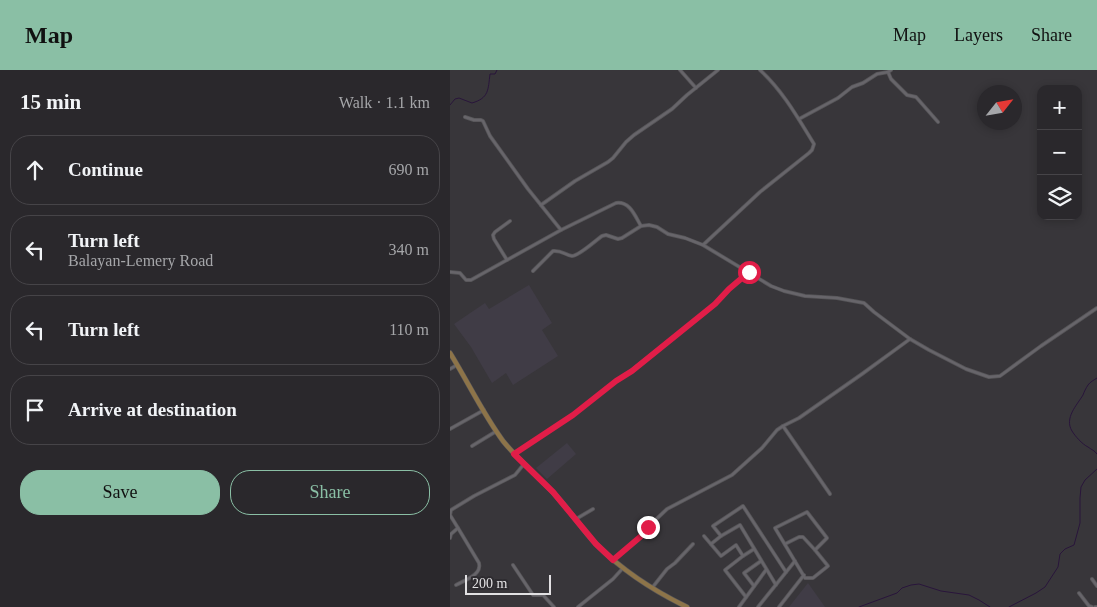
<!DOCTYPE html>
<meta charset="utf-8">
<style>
body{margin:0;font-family:Georgia,serif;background:#323034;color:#f1f3f6}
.controls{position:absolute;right:15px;top:15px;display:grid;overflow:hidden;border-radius:10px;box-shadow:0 2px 8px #0003}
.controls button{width:45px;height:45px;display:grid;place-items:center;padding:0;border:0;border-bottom:1px solid #464448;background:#2a282c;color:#f1f3f6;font:25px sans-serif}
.compass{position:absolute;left:527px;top:15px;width:45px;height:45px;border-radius:50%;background:#2a282c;box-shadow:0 2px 8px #0003;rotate:59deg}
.scale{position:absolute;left:15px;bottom:12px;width:86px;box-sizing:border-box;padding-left:5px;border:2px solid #e2e1e3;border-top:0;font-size:14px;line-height:18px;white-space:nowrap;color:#e2e1e3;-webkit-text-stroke:4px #2e2c30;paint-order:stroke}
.stop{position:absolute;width:15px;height:15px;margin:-11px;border:4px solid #e11d48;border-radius:50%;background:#fff}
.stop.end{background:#e11d48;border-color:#fff;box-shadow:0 1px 5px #0008}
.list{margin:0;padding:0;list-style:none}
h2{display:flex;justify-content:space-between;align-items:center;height:65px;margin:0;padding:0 20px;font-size:21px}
h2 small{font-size:16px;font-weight:400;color:#a5a6a9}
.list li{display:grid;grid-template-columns:32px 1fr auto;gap:15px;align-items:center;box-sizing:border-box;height:70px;margin:0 10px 10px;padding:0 10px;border:1px solid #464448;border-radius:20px}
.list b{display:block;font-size:19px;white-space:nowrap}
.list p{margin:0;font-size:16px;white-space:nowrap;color:#a5a6a9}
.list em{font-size:16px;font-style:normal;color:#a5a6a9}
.actions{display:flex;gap:10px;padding:15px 20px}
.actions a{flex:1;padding:11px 0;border:1px solid #8abfa5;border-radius:20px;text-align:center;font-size:18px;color:#8abfa5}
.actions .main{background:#8abfa5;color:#111}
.icon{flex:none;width:28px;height:28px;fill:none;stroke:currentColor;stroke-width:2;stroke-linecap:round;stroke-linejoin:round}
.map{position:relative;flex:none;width:647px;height:537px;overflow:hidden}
header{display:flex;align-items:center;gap:30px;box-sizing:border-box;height:70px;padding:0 25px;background:#8abfa5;color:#111}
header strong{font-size:24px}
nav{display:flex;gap:28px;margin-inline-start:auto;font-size:18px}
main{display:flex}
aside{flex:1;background:#2a282c}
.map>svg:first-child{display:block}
.built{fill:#403c46}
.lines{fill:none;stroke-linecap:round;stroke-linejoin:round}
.stream{stroke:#29153b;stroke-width:1}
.street-casing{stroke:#565558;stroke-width:4}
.primary-casing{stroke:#565558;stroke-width:5.5}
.street{stroke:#67656a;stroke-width:2.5}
.primary{stroke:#8d7449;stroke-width:4.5}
.route{stroke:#e11d48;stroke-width:6}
</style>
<header>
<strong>Map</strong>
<nav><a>Map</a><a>Layers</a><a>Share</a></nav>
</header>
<main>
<aside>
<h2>15 min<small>Walk · 1.1 km</small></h2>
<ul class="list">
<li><svg class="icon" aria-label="ahead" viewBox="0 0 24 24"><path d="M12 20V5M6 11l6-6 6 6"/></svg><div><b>Continue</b></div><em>690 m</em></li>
<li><svg class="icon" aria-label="left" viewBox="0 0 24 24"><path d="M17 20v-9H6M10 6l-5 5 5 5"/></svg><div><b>Turn left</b><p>Balayan-Lemery Road</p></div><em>340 m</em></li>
<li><svg class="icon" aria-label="left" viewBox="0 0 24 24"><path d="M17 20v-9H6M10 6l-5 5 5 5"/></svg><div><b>Turn left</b></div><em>110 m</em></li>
<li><svg class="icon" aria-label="arrive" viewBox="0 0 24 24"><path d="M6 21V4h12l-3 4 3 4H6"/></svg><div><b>Arrive at destination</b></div></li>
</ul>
<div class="actions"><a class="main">Save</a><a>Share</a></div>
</aside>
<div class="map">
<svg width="647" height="537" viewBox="0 0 647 537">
<rect width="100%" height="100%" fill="#38363a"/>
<g class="built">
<polygon points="79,215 102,253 92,260 108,286 63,315 56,303 42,313 21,277 4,254 35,233 39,239"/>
<polygon points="117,373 126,384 97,409 86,398"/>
<polygon points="358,513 375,537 339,537"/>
</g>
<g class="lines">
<g class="stream">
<path d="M 0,35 L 5,29 L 9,28 L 22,33 C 39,28 38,20 40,4 L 45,4 L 47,0"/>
<path d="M 647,308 C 644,310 640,312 638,315 C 636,318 634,322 633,325 C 627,335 614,348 622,361 C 625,366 632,374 638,377 C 642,380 644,380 647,384"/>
<polyline points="409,537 447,523 452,518 461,515 469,514 491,521 519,525 529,530 540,537"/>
<polyline points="559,537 586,523 595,517 608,497 610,484 615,479 624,475 630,453 630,428 631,417 635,410 647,399"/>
</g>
<g class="street-casing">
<g id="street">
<polyline points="230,0 246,18"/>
<polyline points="438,2 441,9 457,25 466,27 488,52"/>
<polyline points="15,47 24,50 31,50 33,51 40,66 78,119 111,160"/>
<polyline points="349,49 388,28 402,17 413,13 427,4 438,2 441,0"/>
<polyline points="91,135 125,111 158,92 163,88 176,72 184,65 222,39 237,25 268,0"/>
<path d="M 253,175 L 310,122 L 359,83 L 362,80 L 364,74 C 348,48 333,21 310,0"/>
<polyline points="57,190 44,169 43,165 45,162 60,151"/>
<path d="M 83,201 L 103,181 C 112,180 115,185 122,186 C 129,186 146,170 152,166 L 156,165 L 168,169 L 172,168 L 191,156 L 199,155 L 207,157 L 218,164 L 235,168 L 253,175 L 321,216 L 334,221 L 355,226 L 387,228 L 414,233 L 424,242 L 460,269 L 479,280 L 516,299 L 539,307 L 550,306 L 591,276 L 647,238"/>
<path d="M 0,202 L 10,203 L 16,210 L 21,210 L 111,160 L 166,133 C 180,131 185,146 191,156"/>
<polyline points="0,299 7,295"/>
<polyline points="333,356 380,424"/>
<polyline points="0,359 34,340"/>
<polyline points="22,376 45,362"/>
<polyline points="64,384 123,345 166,311 181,301 265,234 279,219 299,202"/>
<polygon points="357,442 377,468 365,480 378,496 363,508 355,508 325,458"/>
<polyline points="126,449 143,439"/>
<polyline points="254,466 271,486 286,475 293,486"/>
<polyline points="271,466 263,456 293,436 336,502"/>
<polyline points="0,468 1,464 8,458 0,445 1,440 24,426 65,405 74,394"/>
<polyline points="261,474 271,466 290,455 326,515"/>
<polyline points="335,474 349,467 353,467 365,480"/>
<polyline points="163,490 196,462 198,457 217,439 282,405 312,378 327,360 333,356 349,348 412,304 460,269"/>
<polyline points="63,495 83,525 93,525 104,537"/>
<polyline points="642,509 647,516"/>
<path d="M 6,515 C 15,510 32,505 29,493 L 8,458"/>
<polyline points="304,516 294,503 311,491"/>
<polyline points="202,518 217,499 225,493 243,474"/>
<polyline points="629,523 639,536 642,537"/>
<polyline points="296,527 275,500 293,486 304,479"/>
<polyline points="128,537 163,509 173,498"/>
<polyline points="289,537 316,500"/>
<polyline points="308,537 345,491"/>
<polyline points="329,537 354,505"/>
<polyline points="645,537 647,537"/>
</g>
</g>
<g class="primary-casing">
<path id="primary" d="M 0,283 C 18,312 33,344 53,371 C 70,392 91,408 108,428 C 122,443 133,461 147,475 C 173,501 204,521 237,537"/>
</g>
<use href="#street" class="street"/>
<use href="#primary" class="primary"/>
</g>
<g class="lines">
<polyline class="route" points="198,457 196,462 163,490 146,474 103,422 64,384 123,345 166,311 182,301 265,234 279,219 299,202"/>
</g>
</svg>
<div class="controls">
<button>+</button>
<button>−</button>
<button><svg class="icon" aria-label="layers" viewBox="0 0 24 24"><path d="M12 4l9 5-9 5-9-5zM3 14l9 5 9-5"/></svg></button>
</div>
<svg class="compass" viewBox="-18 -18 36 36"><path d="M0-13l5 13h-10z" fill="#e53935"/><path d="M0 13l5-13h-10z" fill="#a5a6a9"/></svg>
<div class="scale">200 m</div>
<div class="stop" style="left:299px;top:202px"></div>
<div class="stop end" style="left:198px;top:457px"></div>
</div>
</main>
